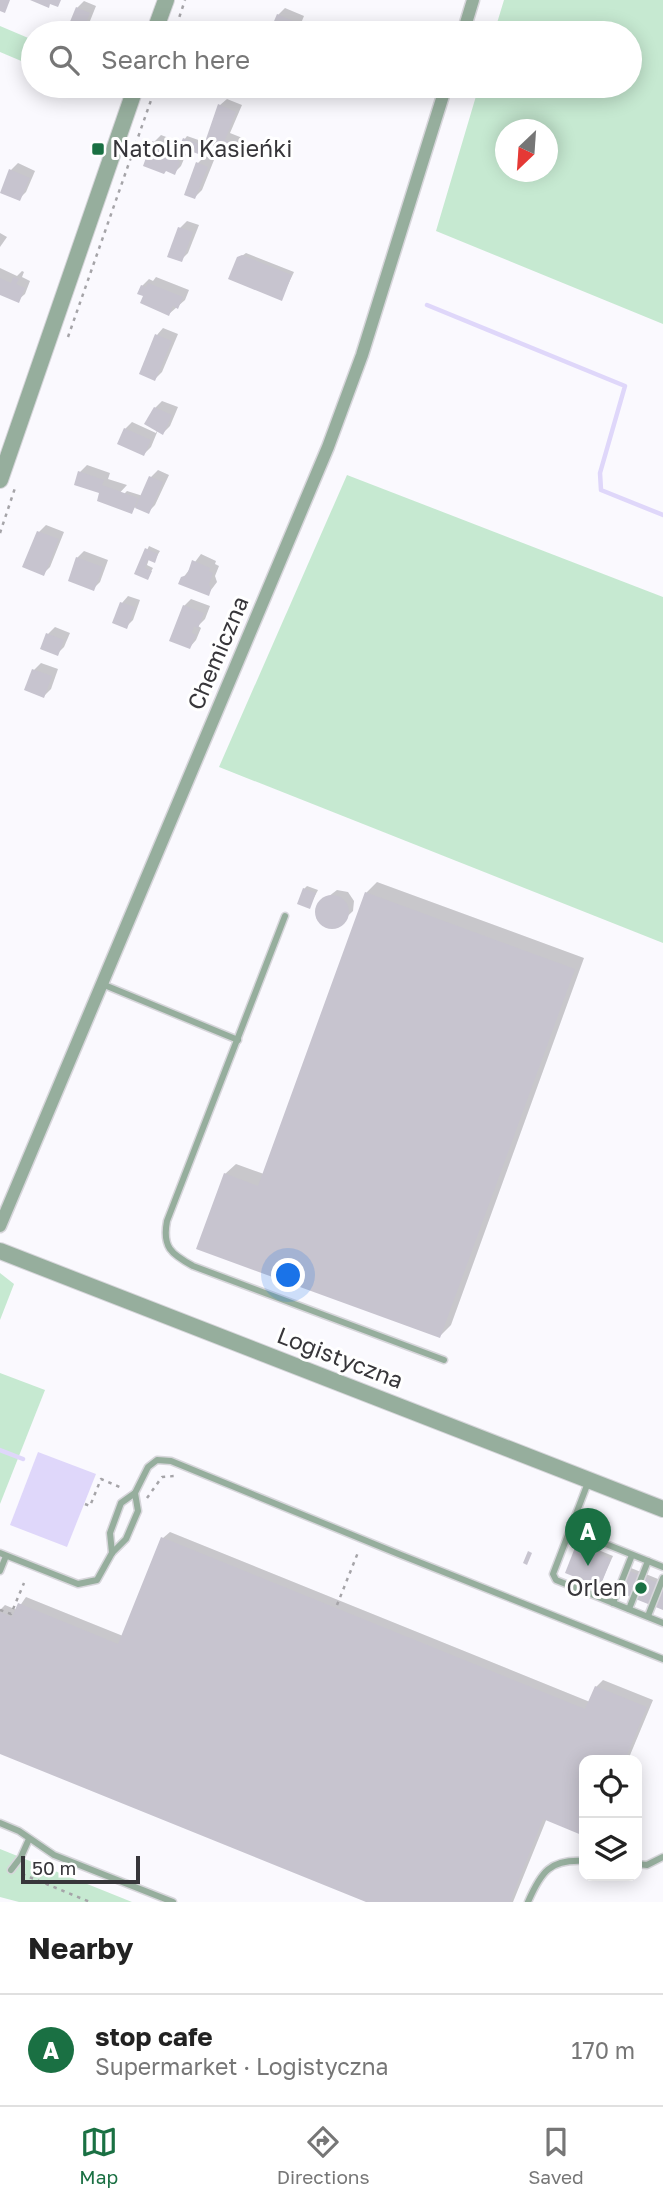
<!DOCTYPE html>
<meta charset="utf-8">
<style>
body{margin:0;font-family:"Golos Text",sans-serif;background:#f6f6f6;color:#222}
.controls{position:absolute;right:21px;bottom:21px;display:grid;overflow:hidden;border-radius:14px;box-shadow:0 4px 18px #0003}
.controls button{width:63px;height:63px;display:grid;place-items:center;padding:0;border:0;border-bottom:2px solid #e0e0e0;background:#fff;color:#222;font:35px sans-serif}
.compass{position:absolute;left:495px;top:119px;width:63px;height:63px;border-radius:50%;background:#fff;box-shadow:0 4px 18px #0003;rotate:205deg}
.scale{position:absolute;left:21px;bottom:18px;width:119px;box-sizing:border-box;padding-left:7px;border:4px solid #37363a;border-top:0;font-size:19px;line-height:24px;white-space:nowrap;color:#37363a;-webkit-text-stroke:5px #fff;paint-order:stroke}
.you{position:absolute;left:289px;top:1276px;width:24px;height:24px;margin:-18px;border:5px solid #fff;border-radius:50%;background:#1a73e8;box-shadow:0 0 0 10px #1a73e833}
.badge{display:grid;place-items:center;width:46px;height:46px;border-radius:50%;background:#1a7043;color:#fff;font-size:23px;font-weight:700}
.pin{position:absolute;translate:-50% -58px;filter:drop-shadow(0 2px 4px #0008)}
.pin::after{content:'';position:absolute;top:37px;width:24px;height:21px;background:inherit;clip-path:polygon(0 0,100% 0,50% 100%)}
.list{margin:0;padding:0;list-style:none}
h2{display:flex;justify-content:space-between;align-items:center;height:91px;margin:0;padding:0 28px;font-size:30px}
h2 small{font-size:23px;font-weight:400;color:#767676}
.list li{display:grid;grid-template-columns:46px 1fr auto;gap:21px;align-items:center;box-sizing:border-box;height:112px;padding:0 28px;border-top:2px solid #e0e0e0}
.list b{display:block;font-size:26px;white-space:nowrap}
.list p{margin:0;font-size:23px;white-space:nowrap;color:#767676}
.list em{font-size:23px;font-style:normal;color:#767676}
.icon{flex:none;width:38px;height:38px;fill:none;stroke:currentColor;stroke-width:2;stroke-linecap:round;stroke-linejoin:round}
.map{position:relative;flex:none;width:663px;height:1902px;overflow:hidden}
.search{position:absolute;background:#fff;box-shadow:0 4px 18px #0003;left:21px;right:21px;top:21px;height:77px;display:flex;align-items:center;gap:18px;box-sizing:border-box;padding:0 24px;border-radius:38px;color:#767676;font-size:26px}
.sheet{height:203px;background:#fff}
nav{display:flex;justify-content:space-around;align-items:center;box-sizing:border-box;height:98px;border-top:2px solid #e0e0e0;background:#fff;font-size:19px;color:#767676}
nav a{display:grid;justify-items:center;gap:4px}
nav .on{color:#1a7043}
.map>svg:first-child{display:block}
.green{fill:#c6e9d1;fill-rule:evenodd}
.water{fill:#dfd7fa}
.shadow{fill:#0003}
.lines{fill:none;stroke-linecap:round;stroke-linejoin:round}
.stream{stroke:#dfd7fa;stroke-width:4.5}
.building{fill:#c7c4cf}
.service-casing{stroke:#d7d6db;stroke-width:9}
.minor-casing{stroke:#d7d6db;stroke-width:15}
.tertiary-casing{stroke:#d7d6db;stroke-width:18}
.path{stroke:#a5a4a8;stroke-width:2.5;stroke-dasharray:3.5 5;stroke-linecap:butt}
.service{stroke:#96ae9d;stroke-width:6}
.minor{stroke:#96ae9d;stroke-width:12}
.tertiary{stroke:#96ae9d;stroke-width:16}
.poi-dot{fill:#1a7043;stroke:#fff;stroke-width:2.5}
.labels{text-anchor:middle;stroke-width:6;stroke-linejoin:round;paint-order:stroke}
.poi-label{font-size:23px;fill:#37363a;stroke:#fff;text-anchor:start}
.street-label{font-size:23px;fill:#37363a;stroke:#fff}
</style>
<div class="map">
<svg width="663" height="1902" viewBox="0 0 663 1902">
<rect width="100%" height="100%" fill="#faf9fe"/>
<g class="green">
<path d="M 504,0 L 663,0 L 663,324 L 436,231 L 479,86 L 630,86 L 630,33 L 494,33 ZM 505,130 L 548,130 L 548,172 L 505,172 Z"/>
<polygon points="0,26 33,40 33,46 26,63 0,52"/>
<polygon points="347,475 663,597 663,943 219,767"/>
<polygon points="0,1273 14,1284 0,1320"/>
<polygon points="0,1373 45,1390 0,1504"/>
<polygon points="0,1849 132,1902 19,1902 0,1897"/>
</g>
<polygon class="water" points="38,1452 96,1474 67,1547 10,1525"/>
<g class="shadow">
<polygon points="84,1 96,6 88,26 81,33 69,28 77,8"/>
<polygon points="285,8 304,16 297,33 271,33 278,15"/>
<polygon points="227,99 242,105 230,133 245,139 242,146 235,153 209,142 203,154 179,145 177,148 186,154 181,166 174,173 154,142 161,135 182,143 187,136 207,143 220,105"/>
<polygon points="205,156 214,160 202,190 195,197 198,163"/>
<polygon points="18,163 35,171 26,192 19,199 11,170"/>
<polygon points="187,221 199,225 188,253 181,260 180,228"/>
<polygon points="0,233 7,237 0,247"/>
<polygon points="246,253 294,272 281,299 239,258"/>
<polygon points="0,268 17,276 22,271 24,272 22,277 30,281 25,294 18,300 0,293"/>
<polygon points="156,277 189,290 185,300 169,314 142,286 149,279 153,281"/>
<polygon points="163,328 178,334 162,372 155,379 157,335"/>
<polygon points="162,401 178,407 170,426 163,433 158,430 151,447 144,454 125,429 132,422 156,433 158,428 155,408"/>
<polygon points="87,465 110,473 108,479 127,485 115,498 118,500 127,491 143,496 151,477 158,470 169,475 155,505 148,512 135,507 132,512 101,492 80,472"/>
<polygon points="46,525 64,532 50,567 43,574 39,532"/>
<polygon points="149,546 160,551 154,561 149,559 147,565 153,568 148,577 136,573"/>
<polygon points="84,551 108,560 100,582 93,589 77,558"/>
<polygon points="201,554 216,561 215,564 219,566 215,576 217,582 208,594 183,578"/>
<polygon points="128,596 140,600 133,620 126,627 122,603"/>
<polygon points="191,599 210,606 205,619 198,626 201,628 196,640 190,647 184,606"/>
<polygon points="55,627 70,633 64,647 57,654 48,634"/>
<polygon points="41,663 58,669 51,689 44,696 34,670"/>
<polygon points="377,882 584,958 451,1325 440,1336 225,1174 236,1164 264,1174 366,893"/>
<polygon points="307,886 318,890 309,907 304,889"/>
<polygon points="337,890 348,892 354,901 353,911 336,927 324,925 317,915 320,903"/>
<polygon points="170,1532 590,1702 596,1687 603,1680 653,1700 628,1760 584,1760 584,1834 547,1818 513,1902 370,1902 0,1752 0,1610 5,1605 17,1610 26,1597 123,1636 163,1538"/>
<polygon points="581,1543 613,1556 600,1585 578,1546"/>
<polygon points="631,1568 663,1581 663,1608 628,1571"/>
</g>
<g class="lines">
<g class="stream">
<polyline points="427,305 625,386 600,473 601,490 663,515"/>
<polyline points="0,1450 23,1459"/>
</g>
</g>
<g class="building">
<polygon points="0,0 10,0 5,13 0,11"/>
<polygon points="30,0 61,0 58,7 50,4 49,8"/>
<polygon points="76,7 90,13 82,33 67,29"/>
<polygon points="277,14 298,23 294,33 269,33"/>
<polygon points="218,104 236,112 225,140 239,146 235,155 205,142"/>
<polygon points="183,138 207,147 204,156 179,147"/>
<polygon points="152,141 174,149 171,156 180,162 175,175 166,171 164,174 143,166"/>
<polygon points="196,162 208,167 195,199 184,195"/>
<polygon points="9,169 30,178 20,201 0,193"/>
<polygon points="178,227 193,232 182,262 167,257"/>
<polygon points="242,255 292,275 282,301 228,279 237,257"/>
<polygon points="13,277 19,279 16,284 25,288 19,303 0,295 0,278 11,283"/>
<polygon points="148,283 183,297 178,309 173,306 169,316 140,303 143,296 137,294 141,285 146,287"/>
<polygon points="155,334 172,341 155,381 139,374"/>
<polygon points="154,407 172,415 163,435 144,424"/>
<polygon points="124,428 151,440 144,456 117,444"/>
<polygon points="78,471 104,480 102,485 138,498 132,514 97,501 99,493 74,485"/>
<polygon points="149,476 163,482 149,514 135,508"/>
<polygon points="37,531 59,539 44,576 22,567"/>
<polygon points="145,548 158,554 155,563 148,560 145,568 152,571 148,580 134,574"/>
<polygon points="76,557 103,567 94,591 68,581"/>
<polygon points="192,560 210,568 209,571 213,573 209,584 211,590 209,596 178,584 181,577 187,575"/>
<polygon points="120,602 135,607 127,629 112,623"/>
<polygon points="183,605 204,613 198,628 194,626 192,633 196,635 190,649 169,641"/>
<polygon points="46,633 64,640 58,656 40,649"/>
<polygon points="32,669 52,676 44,698 24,690"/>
<polygon points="303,888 316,893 310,909 297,904"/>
<polygon points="365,892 575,969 440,1338 196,1249 224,1173 258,1186"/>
<circle cx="332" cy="912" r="17"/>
<polygon points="161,1537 585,1709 595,1686 647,1707 625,1760 584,1760 584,1836 543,1819 510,1902 366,1902 0,1754 0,1612 12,1617 18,1603 118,1644"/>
<polygon points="576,1545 611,1559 600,1587 565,1573"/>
<polygon points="528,1551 532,1553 527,1565 523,1563"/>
<polygon points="627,1570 663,1585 663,1610 618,1592"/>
</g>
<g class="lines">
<g class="service-casing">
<g id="service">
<path d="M 285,916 L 167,1221 C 162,1247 171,1254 193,1266 L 444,1360"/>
<polyline points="102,984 238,1040"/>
<polyline points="589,1480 553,1574 556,1580 663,1623"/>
<polyline points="571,1530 663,1567"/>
<polyline points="0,1553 78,1584 97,1580 112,1553 126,1539 138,1511 135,1493"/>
<polyline points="112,1553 110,1533 121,1503 135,1493 148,1467 157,1460 171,1461 401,1555 663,1659"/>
<polyline points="0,1571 6,1556"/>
<polyline points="613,1603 632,1555"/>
<polyline points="629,1609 648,1561"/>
<polyline points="648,1616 663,1578"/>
<polyline points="0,1823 19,1831 54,1855 173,1902"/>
<polyline points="637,1864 647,1865 663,1857"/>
<polyline points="11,1870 21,1857 29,1839"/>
<path d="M 528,1902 C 541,1872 550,1859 584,1861"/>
</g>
</g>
<g class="minor-casing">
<g id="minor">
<polyline points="463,33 473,0"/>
<polyline points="0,1226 328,447 362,355 446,86"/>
</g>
</g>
<g class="tertiary-casing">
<g id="tertiary">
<polyline points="154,33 166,0"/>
<polyline points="0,480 136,86"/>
<polyline points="0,1251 663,1509"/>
</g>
</g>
<g class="path">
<polyline points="174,33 185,0"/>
<polyline points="68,337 156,86"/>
<polyline points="0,533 16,485"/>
<polyline points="147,1498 162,1477 175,1476"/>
<polyline points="85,1504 90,1506 101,1479 122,1488"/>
<polyline points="337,1605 359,1550"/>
<polyline points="0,1610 11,1614 24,1583"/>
<polyline points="22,1874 90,1902"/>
</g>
<use href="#service" class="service"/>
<use href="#minor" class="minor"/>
<use href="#tertiary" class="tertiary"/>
</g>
<g class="poi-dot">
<rect x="91" y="142" width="14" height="14" rx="3.5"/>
<circle cx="641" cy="1588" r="7"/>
</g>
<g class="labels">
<g class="poi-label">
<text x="112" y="157">Natolin Kasieńki</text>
<text x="627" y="1596" text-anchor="end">Orlen</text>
</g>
<g class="street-label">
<text transform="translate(218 653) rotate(-67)" y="8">Chemiczna</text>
<text transform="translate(340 1358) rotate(21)" y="8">Logistyczna</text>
</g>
</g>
</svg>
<div class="controls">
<button><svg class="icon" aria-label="locate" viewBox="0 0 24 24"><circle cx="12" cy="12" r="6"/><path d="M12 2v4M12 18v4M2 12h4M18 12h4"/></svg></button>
<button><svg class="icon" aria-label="layers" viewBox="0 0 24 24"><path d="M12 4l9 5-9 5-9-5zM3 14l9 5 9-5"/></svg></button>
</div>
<svg class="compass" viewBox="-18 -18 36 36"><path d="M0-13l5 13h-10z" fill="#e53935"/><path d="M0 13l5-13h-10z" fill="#767676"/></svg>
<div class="scale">50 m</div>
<div class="you"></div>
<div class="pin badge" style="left:588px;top:1566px">A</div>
<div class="search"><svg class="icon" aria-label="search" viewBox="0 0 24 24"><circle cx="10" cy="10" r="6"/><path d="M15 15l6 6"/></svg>Search here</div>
</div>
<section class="sheet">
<h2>Nearby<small></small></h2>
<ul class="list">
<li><span class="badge">A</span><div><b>stop cafe</b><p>Supermarket · Logistyczna</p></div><em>170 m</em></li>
</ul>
</section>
<nav>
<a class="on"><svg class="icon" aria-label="map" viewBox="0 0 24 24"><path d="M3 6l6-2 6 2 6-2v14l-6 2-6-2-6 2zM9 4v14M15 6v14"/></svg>Map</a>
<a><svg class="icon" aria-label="directions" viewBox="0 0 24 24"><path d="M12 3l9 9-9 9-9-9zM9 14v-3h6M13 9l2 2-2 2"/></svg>Directions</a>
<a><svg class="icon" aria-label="saved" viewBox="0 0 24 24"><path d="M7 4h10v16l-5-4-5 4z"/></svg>Saved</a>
</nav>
